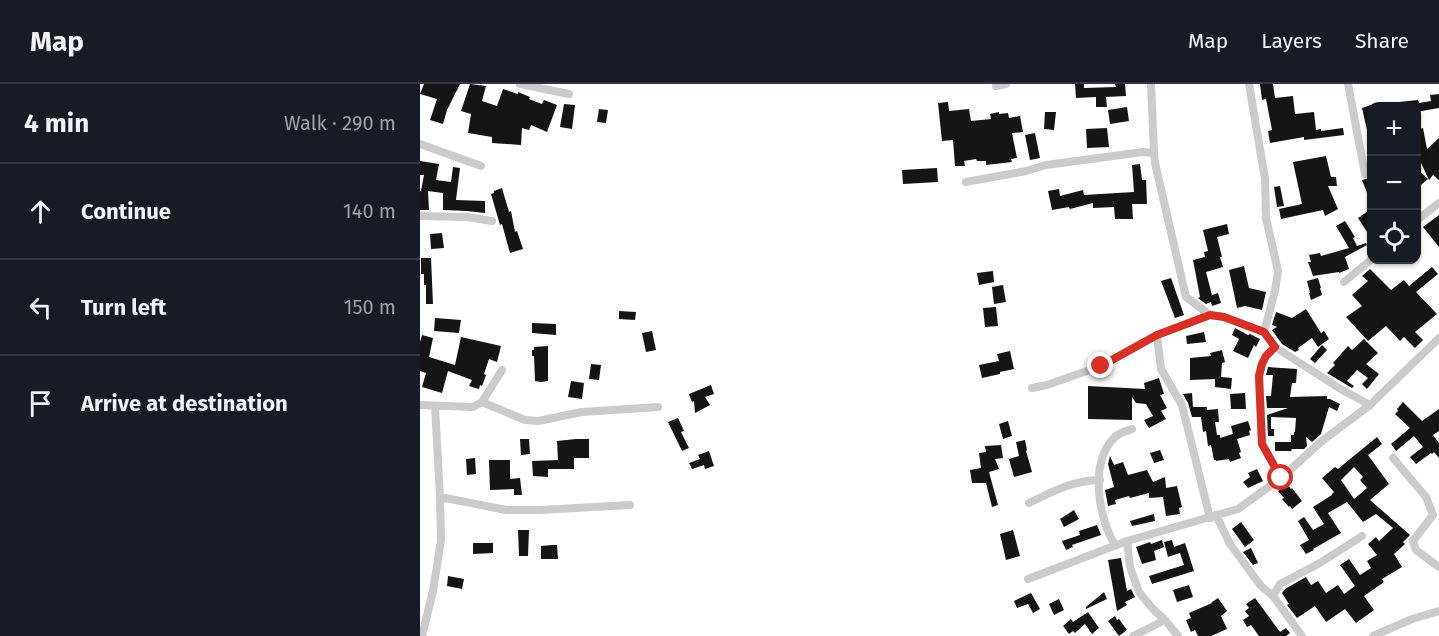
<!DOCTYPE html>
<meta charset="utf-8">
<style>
body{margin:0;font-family:"Fira Sans",sans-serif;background:#242831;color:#f1f3f6}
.controls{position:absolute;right:18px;top:18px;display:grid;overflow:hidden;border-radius:12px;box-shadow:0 2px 4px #0004}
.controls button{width:54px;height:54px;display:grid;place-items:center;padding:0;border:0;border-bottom:2px solid #363941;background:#171b24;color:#f1f3f6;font:30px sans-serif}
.stop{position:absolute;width:18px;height:18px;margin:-14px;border:4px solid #d93025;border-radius:50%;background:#fff}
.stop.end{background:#d93025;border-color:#fff;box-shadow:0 2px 6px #0008}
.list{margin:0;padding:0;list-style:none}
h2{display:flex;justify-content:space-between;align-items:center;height:78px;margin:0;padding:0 24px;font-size:26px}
h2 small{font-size:20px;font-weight:400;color:#9ea1a6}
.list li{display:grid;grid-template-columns:39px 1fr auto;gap:18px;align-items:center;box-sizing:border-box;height:96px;padding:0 24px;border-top:2px solid #363941}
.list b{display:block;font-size:22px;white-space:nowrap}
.list em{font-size:20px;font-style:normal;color:#9ea1a6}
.icon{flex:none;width:33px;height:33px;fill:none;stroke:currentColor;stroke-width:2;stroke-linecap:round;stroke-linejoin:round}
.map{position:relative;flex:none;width:1019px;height:552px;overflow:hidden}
header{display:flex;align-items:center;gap:36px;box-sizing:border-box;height:84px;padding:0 30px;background:#171b24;border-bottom:2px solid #363941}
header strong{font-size:28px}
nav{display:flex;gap:33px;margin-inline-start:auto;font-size:21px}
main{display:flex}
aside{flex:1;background:#171b24}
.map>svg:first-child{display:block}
.building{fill:#151515;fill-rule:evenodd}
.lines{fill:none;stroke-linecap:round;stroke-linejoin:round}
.minor{stroke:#cbcbcb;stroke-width:8}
.route{stroke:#d93025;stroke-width:8}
</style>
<header>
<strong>Map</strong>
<nav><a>Map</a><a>Layers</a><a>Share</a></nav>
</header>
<main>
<aside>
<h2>4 min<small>Walk · 290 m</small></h2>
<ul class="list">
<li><svg class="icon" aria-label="ahead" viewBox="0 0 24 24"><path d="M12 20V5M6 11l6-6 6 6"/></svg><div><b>Continue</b></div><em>140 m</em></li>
<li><svg class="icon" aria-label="left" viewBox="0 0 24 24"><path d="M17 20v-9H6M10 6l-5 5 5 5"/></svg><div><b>Turn left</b></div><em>150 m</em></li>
<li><svg class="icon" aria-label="arrive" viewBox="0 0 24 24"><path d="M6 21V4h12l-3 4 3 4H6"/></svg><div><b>Arrive at destination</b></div></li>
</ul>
</aside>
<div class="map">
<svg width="1019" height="552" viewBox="0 0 1019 552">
<rect width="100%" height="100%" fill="#fff"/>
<g class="building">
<polygon points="4,0 40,0 27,26 23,40 10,36 17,15 0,10"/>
<polygon points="50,0 66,2 62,17 77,22 83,5 98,10 98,8 110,13 109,15 122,20 124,16 137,21 127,48 111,41 109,46 102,44 101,61 72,59 72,53 48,49 51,30 41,27"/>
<polygon points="655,0 664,0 664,4 696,3 695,0 705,0 706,12 686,13 687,23 676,23 676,13 656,14"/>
<polygon points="840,0 853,0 855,14 873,12 875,30 894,28 896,46 901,45 901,47 923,44 924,51 884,56 884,53 850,59 848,47 852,46 846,15 842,16"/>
<polygon points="1019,10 1019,24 996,28 996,22 979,22 979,18 998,16 999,19 1011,17 1010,11"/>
<polygon points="528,18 529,27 549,25 551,37 571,35 570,30 579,28 579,30 588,29 589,34 600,32 603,48 592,49 597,74 591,75 592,78 566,81 566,77 557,77 556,75 544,77 545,82 535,82 533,56 522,57 518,19"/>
<polygon points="144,20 155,21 152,45 140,43"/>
<polygon points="951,21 951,54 949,55 942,24"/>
<polygon points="707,23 709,37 690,40 688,26"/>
<polygon points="179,25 188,26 186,39 177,38"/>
<polygon points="625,28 636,28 634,46 624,45"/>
<polygon points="687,44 689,63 667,64 666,45"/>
<polygon points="1003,44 1007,65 1019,54 1019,96 1013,91 1009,96 996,68 996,46"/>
<polygon points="615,49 620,74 610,76 605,51"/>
<polygon points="906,72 911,93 916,93 917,102 908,102 918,125 905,132 903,126 861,135 859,125 882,120 873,78"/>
<polygon points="0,77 19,80 16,96 31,98 33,83 40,84 36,116 65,117 65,129 47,127 23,126 23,109 8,107 9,126 0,126 0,107 1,107 4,91 0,91"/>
<polygon points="720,80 722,96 726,96 727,120 712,120 713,135 695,135 694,123 673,124 673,119 650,125 649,123 632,126 628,107 639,105 640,112 663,106 664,111 714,108 712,81"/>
<polygon points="517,84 518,98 483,100 482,86"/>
<polygon points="996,84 1008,95 996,105"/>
<polygon points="950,94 951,99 951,119 942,96"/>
<polygon points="860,102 864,122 857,123 854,103"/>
<polygon points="82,104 89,128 91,127 95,148 97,147 103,165 90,169 82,140 80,141 71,110 74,109 74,107"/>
<polygon points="951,125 951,154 938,134"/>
<polygon points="1019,131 1019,163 1003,143"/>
<polygon points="925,137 935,153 933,154 937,162 946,159 947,161 925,173 929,185 919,189 919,188 893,192 888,178 891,178 889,171 900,169 901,172 929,164 916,142"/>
<polygon points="807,140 809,150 797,153 802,173 800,173 803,183 786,188 792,211 798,209 801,219 792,222 791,218 786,220 778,214 780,213 773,176 785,173 784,168 788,167 783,146"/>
<polygon points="22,149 24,164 11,165 10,150"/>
<polygon points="1,174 11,174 13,220 6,220 6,201 4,201 4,190 1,190"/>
<polygon points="824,182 829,204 846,208 842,226 825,222 817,224 809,186"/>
<polygon points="1012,183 1018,190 996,208 1017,230 995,248 1003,256 995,264 984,253 980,257 966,242 948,257 926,233 942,222 932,211 948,197 942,192 950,185 971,206 984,196 989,202"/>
<polygon points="573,187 574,198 559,201 557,189"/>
<polygon points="751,194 764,231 755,234 741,197"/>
<polygon points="898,194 901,204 900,204 902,211 891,216 889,209 890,209 887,197"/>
<polygon points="583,201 586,218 574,220 572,203"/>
<polygon points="576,223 578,242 565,243 563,224"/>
<polygon points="886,225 901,249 904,247 909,255 898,263 892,254 878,264 879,266 875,268 862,260 852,246 857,243 852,241 856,228 872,234"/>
<polygon points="199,227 216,228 215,236 199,235"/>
<polygon points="15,234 41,236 39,249 14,247"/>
<polygon points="112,239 136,240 136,251 112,249"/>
<polygon points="815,244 828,251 830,250 840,255 836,263 834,261 828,274 813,267 819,255 812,251"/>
<polygon points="232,247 236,266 226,268 222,249"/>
<polygon points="784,248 786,258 767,260 766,252"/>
<polygon points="2,251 13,254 9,273 35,281 41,253 81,262 77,278 69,275 64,290 66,291 62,302 60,301 59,305 49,302 52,296 28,287 22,309 2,303 6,289 0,287 0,258"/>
<polygon points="944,255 958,269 946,280 959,290 947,305 942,300 948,294 937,286 927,297 934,302 932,304 907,289 915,281 913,279 928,262 932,266"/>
<polygon points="902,261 907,266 895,279 890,275"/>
<polygon points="128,262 128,297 121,298 115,297 114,272 112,272 112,266 114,266 114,263"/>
<polygon points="802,266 805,278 802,279 801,293 812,294 811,305 795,303 795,295 770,296 770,274 791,272 790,269"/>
<polygon points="590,267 594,285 580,288 580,290 562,294 559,281 579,277 577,270"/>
<polygon points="171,280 181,281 179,296 169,295"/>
<polygon points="848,283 877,285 876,299 872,299 870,313 907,312 907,315 910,315 920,320 917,327 909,323 901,350 892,358 886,353 887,362 884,365 871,365 872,367 855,367 855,358 871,358 871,351 874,351 874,348 875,348 876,334 851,333 851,345 854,345 854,352 848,352 847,331 868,324 847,324 846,312 851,312 853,291 846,291"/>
<polygon points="739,294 744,310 740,311 747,324 741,327 746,335 729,344 724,336 733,332 726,320 716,319 712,313 712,336 668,335 668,302 725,305 724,299"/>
<polygon points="151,297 164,299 162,315 148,313"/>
<polygon points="291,301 294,310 285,313 290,321 275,329 274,317 272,318 269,310"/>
<polygon points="772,309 773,323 787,323 787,326 798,325 799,338 795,338 797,351 800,351 800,354 813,350 811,342 828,337 831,346 829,347 830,351 817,355 821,368 819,369 821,374 810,378 809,375 796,377 796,376 794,376 791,361 788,362 786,347 783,348 781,333 772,333 768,319 763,310"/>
<polygon points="825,309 826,325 811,325 810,310"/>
<polygon points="983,318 1002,337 1019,325 1019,347 1013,351 1019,359 1019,374 1014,368 1012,370 1011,369 996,380 990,373 1003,363 994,352 976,367 971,360 990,344 975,330 978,327 977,325"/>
<polygon points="258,334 264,347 261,348 269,364 262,367 248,338"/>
<polygon points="588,337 592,352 583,355 579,340"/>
<path d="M 957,353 L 962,360 L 948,371 L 969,400 L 950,416 L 990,451 L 983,458 L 985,460 L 974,470 L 982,483 L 962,495 L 964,498 L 944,512 L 954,526 L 936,539 L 925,525 L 906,538 L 895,522 L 877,534 L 867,521 L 869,520 L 862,509 L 865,505 L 886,493 L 891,501 L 898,497 L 906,509 L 918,501 L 924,510 L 935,502 L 920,481 L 929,475 L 940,491 L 951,484 L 947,477 L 957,471 L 948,460 L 956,453 L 959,457 L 973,444 L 956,430 L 943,438 L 927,418 L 908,429 L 921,449 L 893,465 L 894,466 L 886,470 L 880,461 L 889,456 L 878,437 L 884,433 L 893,446 L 904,440 L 893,423 L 912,411 L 912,410 L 914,408 L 902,394 L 915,383 L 918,385 ZM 934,383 L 943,393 L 940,396 L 947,404 L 934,415 L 921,396 Z"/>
<polygon points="100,355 109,355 110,370 101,371"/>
<polygon points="156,355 169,355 169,374 154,374 154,385 128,385 128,393 113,392 112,377 138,376 137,357"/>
<polygon points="605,356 607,366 606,367 612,388 594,393 589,375 599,372 596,358"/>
<polygon points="581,361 583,374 575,375 579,385 569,388 578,421 572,423 566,399 552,399 550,386 561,384 559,369 566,368 565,362"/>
<polygon points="740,366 744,376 734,379 730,369"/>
<polygon points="289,367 294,382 285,385 284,381 272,385 269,379 280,375 278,371"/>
<polygon points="690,372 694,381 703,378 708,391 727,386 733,398 745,393 746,404 757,402 762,423 759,424 760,430 746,432 743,413 729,414 729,409 710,414 709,412 695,416 696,420 688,422 685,406 694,403 688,380"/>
<polygon points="55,374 56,390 47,391 46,375"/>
<polygon points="69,376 90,376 90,395 100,394 102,411 94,411 94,405 70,406"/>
<polygon points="837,385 843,397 828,404 823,398 830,393 828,389"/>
<polygon points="867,400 871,405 872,404 882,417 872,425 870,422 869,423 862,415 864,414 858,407"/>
<polygon points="654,426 659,435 644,443 640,435"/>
<polygon points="734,430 735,437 712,442 710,437"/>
<polygon points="821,438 834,456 825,463 812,445"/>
<polygon points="677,441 681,451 652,461 653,463 646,466 642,457 660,451 659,447"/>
<polygon points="98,446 109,446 108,472 99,472"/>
<polygon points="593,446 600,472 586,476 580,450"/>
<polygon points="742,456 744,463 734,467 736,476 722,480 716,463 730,458 731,460"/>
<polygon points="752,456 754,463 765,459 774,487 732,500 729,492 764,481 760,469 748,473 744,458"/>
<polygon points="53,459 73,459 73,469 53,470"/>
<polygon points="132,461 137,461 138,475 121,475 121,462"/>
<polygon points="831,464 838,479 833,481 823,468"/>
<polygon points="701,474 707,507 711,505 715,513 705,518 707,521 697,527 688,476"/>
<polygon points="28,492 44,495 42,505 27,502"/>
<polygon points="769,501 773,513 757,518 753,506"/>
<polygon points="684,508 687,515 666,525 666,523"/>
<polygon points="611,509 620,525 613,529 608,520 597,524 594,517"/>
<polygon points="798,514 807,527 801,532 807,545 791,552 778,552 775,546 771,548 766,536 771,534 769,529 792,519 792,518"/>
<polygon points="835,514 860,548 866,544 870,549 866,552 839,552 831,541 827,543 823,536 829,532 825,527 829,524 826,520"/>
<polygon points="639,515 644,526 634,531 629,520"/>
<polygon points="668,528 679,544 672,550 665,540 655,549 653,547 649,550 643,542 651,535 653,538"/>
<polygon points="695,532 697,536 699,535 707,546 699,552 688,537"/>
</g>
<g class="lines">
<g class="minor">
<polyline points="100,0 149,10"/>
<polyline points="731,0 734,69"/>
<polyline points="829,0 845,95 846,134 858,187 855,207 844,248"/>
<polyline points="928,0 945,90"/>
<polyline points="576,2 586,0"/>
<polyline points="0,60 61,82"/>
<polyline points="546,98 606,87 626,81 723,68 734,69 735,79 766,213 790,231 804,233 844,248 855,263 919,304 950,321"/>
<polyline points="0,132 47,133 72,137"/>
<polyline points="996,137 1019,119"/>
<polyline points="924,198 952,175"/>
<polyline points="737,251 741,285 762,321 790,434"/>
<polyline points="855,263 846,272 842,280 839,292 842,360 861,394"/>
<polyline points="612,304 627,301 681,282 737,251 790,231"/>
<polyline points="62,318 105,336 118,337 162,328 238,323"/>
<polyline points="0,321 53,323 62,318 82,286"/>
<polyline points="973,374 1006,413 1013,431 993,457 996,466 1019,483"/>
<polyline points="20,413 86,426 120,426 210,421"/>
<path d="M 609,419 C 634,407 651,397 680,396"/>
<polyline points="796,431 810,460 832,490 841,502 853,512 882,552"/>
<polyline points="707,457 710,483 719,508 732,524 745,536 758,552"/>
<path d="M 695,461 C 678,433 669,378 695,353 C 699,349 706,347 712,345"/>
<polyline points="608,495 707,457 818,425 861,394 902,357 950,321 1019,254"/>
<polyline points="853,512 860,500 900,479 942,452"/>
<polyline points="2,552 13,507 21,456 20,413 15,322"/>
<polyline points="713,552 745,536"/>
<polyline points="953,552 992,535 1019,527"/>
</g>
</g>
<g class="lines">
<polyline class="route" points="681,282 737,251 790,231 804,233 844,248 855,263 846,272 842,280 839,292 842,360 861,394"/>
</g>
</svg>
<div class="controls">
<button>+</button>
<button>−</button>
<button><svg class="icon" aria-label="locate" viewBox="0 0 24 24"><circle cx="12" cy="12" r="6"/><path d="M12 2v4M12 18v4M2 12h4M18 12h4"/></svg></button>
</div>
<div class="stop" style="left:861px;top:394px"></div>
<div class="stop end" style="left:681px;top:282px"></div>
</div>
</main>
